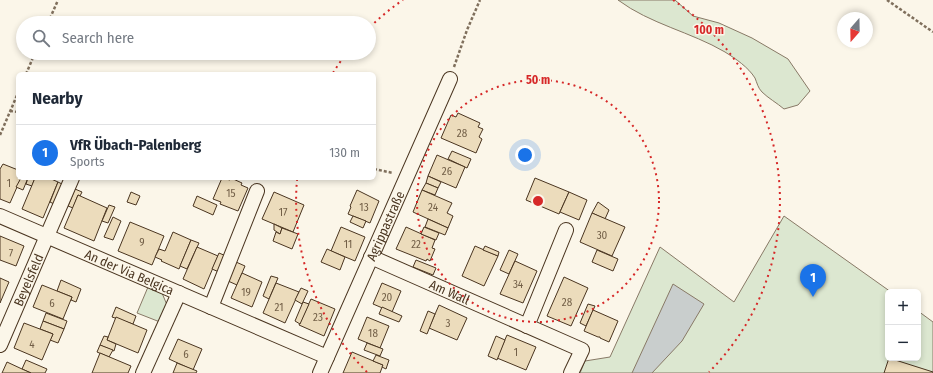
<!DOCTYPE html>
<meta charset="utf-8">
<style>
body{margin:0;font-family:"Fira Sans Condensed",sans-serif;background:#f6f6f7;color:#1f2937}
.controls{position:absolute;right:12px;bottom:12px;display:grid;overflow:hidden;border-radius:6px;box-shadow:0 2px 6px #0003}
.controls button{width:36px;height:36px;display:grid;place-items:center;padding:0;border:0;border-bottom:1px solid #e0e1e3;background:#fff;color:#1f2937;font:20px sans-serif}
.compass{position:absolute;left:837px;top:12px;width:36px;height:36px;border-radius:50%;background:#fff;box-shadow:0 2px 6px #0003;rotate:200deg}
.you{position:absolute;left:525px;top:155px;width:14px;height:14px;margin:-10px;border:3px solid #fff;border-radius:50%;background:#1a73e8;box-shadow:0 0 0 6px #1a73e833}
.badge{display:grid;place-items:center;width:26px;height:26px;border-radius:50%;background:#1a73e8;color:#fff;font-size:13px;font-weight:700}
.pin{position:absolute;translate:-50% -33px;filter:drop-shadow(0 1px 2px #0008)}
.pin::after{content:'';position:absolute;top:21px;width:14px;height:12px;background:inherit;clip-path:polygon(0 0,100% 0,50% 100%)}
.list{margin:0;padding:0;list-style:none}
h2{display:flex;justify-content:space-between;align-items:center;height:52px;margin:0;padding:0 16px;font-size:17px}
h2 small{font-size:13px;font-weight:400;color:#747a83}
.list li{display:grid;grid-template-columns:26px 1fr auto;gap:12px;align-items:center;box-sizing:border-box;height:56px;padding:0 16px;border-top:1px solid #e0e1e3}
.list b{display:block;font-size:15px;white-space:nowrap}
.list p{margin:0;font-size:13px;white-space:nowrap;color:#747a83}
.list em{font-size:13px;font-style:normal;color:#747a83}
.icon{flex:none;width:22px;height:22px;fill:none;stroke:currentColor;stroke-width:2;stroke-linecap:round;stroke-linejoin:round}
.map{position:relative;flex:none;width:933px;height:373px;overflow:hidden}
.search{position:absolute;background:#fff;box-shadow:0 2px 6px #0003;left:16px;top:16px;width:360px;height:44px;display:flex;align-items:center;gap:10px;box-sizing:border-box;padding:0 14px;border-radius:22px;color:#747a83;font-size:15px}
.panel{position:absolute;background:#fff;box-shadow:0 2px 6px #0003;left:16px;top:72px;width:360px;height:108px;border-radius:6px}
.map>svg:first-child{display:block}
.green{fill:#dce7d0;stroke:#887966}
.water{fill:#c9cecd;stroke:#887966}
.building{fill:#ecdcbc;stroke:#4a3520}
.lines{fill:none;stroke-linecap:round;stroke-linejoin:round}
.minor-casing{stroke:#4a3520;stroke-width:16}
.path{stroke:#7f6f5c;stroke-width:2.5;stroke-dasharray:3 2;stroke-linecap:butt}
.minor{stroke:#fbf6e9;stroke-width:14}
.ring{fill:none;stroke:#d62828;stroke-width:2;stroke-dasharray:2 4}
.labels{text-anchor:middle;stroke-width:3;stroke-linejoin:round;paint-order:stroke}
.number-label{font-size:11px;fill:#725f47}
.street-label{font-size:13px;fill:#4a3520;stroke:#fbf6e9}
.centre{fill:#d62828;stroke:#fbf6e9;stroke-width:2}
.ring-label{font-size:12px;text-anchor:middle;font-weight:bold;fill:#d62828;stroke:#fbf6e9;stroke-width:3;stroke-linejoin:round;paint-order:stroke}
</style>
<div class="map">
<svg width="933" height="373" viewBox="0 0 933 373">
<rect width="100%" height="100%" fill="#fbf6e9"/>
<g class="green">
<path d="M 618,0 L 675,0 L 693,16 L 719,23 L 752,38 L 788,59 L 810,91 L 798,105 L 784,109 C 777,103 768,98 762,92 C 758,88 757,83 755,78 C 748,67 736,59 725,52 C 691,32 650,24 618,0 Z"/>
<polygon points="784,216 891,292 888,292 888,358 918,358 918,311 933,322 933,373 580,373 585,361 610,357 660,247 734,302"/>
<polygon points="148,287 162,293 167,305 160,322 137,313"/>
</g>
<polygon class="water" points="673,284 704,304 682,341 652,373 632,373"/>
<g class="building">
<polygon points="458,113 480,123 478,127 483,129 479,137 482,139 476,153 441,138 451,115 456,117"/>
<polygon points="452,151 471,159 467,168 448,159"/>
<polygon points="437,155 465,167 456,188 428,176"/>
<polygon points="3,164 18,170 18,178 21,178 10,203 0,199 0,169"/>
<polygon points="428,176 441,182 438,188 426,183"/>
<polygon points="21,178 28,178 23,190 16,187"/>
<polygon points="28,178 35,178 32,186 26,184"/>
<polygon points="35,178 49,178 58,182 43,218 22,209"/>
<polygon points="222,178 230,180 231,178 242,183 241,185 248,188 238,211 220,204 221,202 213,199"/>
<polygon points="535,178 569,192 559,214 526,200"/>
<polygon points="58,182 64,185 56,205 50,202"/>
<polygon points="426,183 438,188 435,195 422,190"/>
<polygon points="75,189 82,192 80,196 78,195 73,208 68,206"/>
<polygon points="357,190 379,201 370,223 348,214 351,207 350,206"/>
<polygon points="422,190 452,203 447,213 453,216 448,228 413,212"/>
<polygon points="131,192 140,196 136,205 127,202"/>
<polygon points="274,192 304,205 293,232 262,219"/>
<polygon points="569,192 587,200 579,220 560,212"/>
<polygon points="78,195 107,208 94,241 64,228"/>
<polygon points="197,196 217,205 213,215 193,206"/>
<polygon points="598,202 609,210 605,219 592,213"/>
<polygon points="109,205 115,207 108,223 102,221"/>
<polygon points="592,213 625,227 612,256 580,242"/>
<polygon points="353,216 366,221 363,228 350,222"/>
<polygon points="113,217 121,221 113,240 104,237"/>
<polygon points="428,219 448,228 445,235 425,227"/>
<polygon points="130,222 164,236 152,265 118,251"/>
<polygon points="274,224 282,228 280,234 274,230"/>
<polygon points="341,227 365,237 355,261 331,251"/>
<polygon points="406,227 435,240 432,248 435,249 430,261 427,259 426,261 396,249"/>
<polygon points="424,227 439,233 436,240 421,234"/>
<polygon points="282,228 298,234 292,249 273,241 276,232 280,234"/>
<polygon points="173,232 191,240 179,269 161,261 162,260 155,257 159,249 165,251"/>
<polygon points="0,236 24,246 16,266 0,260"/>
<polygon points="191,240 199,243 187,269 180,266"/>
<polygon points="475,246 498,256 484,286 462,276"/>
<polygon points="485,246 499,252 498,256 483,250"/>
<polygon points="197,247 218,256 204,289 183,279"/>
<polygon points="327,249 345,257 340,270 321,262"/>
<polygon points="509,250 518,254 509,274 500,270"/>
<polygon points="597,250 618,259 613,271 592,262"/>
<polygon points="219,253 226,256 219,272 212,269"/>
<polygon points="416,260 436,268 433,275 413,267"/>
<polygon points="515,261 537,271 523,303 500,294"/>
<polygon points="236,262 245,266 237,285 228,281"/>
<polygon points="242,273 262,282 252,307 231,298"/>
<polygon points="271,276 278,278 269,299 263,296"/>
<polygon points="564,277 588,288 571,326 547,316"/>
<polygon points="0,278 9,282 0,303"/>
<polygon points="61,280 81,289 76,302 71,300 72,297 57,291"/>
<polygon points="276,283 299,292 285,323 263,313"/>
<polygon points="382,283 401,291 392,312 373,304"/>
<polygon points="42,285 72,297 63,319 33,307"/>
<polygon points="301,288 308,291 302,304 295,300"/>
<polygon points="311,299 335,309 324,336 299,325"/>
<polygon points="303,302 309,304 300,324 295,321"/>
<polygon points="588,304 595,306 586,326 580,323"/>
<polygon points="439,305 467,318 457,340 429,328"/>
<polygon points="116,307 136,316 133,324 112,317"/>
<polygon points="382,307 402,316 399,322 379,314"/>
<polygon points="593,310 618,321 609,342 600,338 600,337 598,337 584,331"/>
<polygon points="428,311 435,314 427,334 420,331"/>
<polygon points="46,313 67,321 64,329 43,321"/>
<polygon points="116,317 147,330 138,353 107,340"/>
<polygon points="367,317 389,326 380,348 358,339"/>
<polygon points="43,321 64,329 58,343 50,340 53,334 40,329"/>
<polygon points="24,323 53,334 42,360 14,348"/>
<polygon points="507,335 536,347 526,370 497,358"/>
<polygon points="104,336 108,337 107,340 116,344 114,351 100,345"/>
<polygon points="496,336 505,340 497,360 488,356"/>
<polygon points="178,339 202,349 193,370 169,359"/>
<polygon points="367,343 383,349 380,356 364,350"/>
<polygon points="100,345 113,350 109,357 97,352"/>
<polygon points="352,352 383,365 380,373 343,373"/>
<polygon points="100,353 131,366 128,373 92,373"/>
<polygon points="376,355 389,360 386,369 382,367 383,365 373,361"/>
<polygon points="889,358 933,372 933,373 884,373"/>
<polygon points="26,360 47,369 45,373 31,373 22,369"/>
<polygon points="7,362 22,369 31,373 2,373"/>
<polygon points="177,363 197,371 196,373 173,373"/>
</g>
<g class="lines">
<g class="minor-casing">
<g id="minor">
<path id="s1" d="M 0,216 L 327,357"/>
<path id="s2" d="M 371,257 L 582,350 L 571,373"/>
<polyline points="211,307 257,191"/>
<polyline points="527,326 566,230"/>
<path id="s3" d="M 0,345 L 72,178"/>
<polyline points="143,373 179,293"/>
<path id="s4" d="M 320,373 L 450,79"/>
</g>
</g>
<g class="path">
<polyline points="887,0 933,32"/>
<polyline points="48,23 58,0"/>
<polyline points="454,67 467,30 480,0"/>
<polyline points="26,74 35,53"/>
<polyline points="10,111 18,112"/>
<polyline points="0,135 18,93"/>
<polyline points="374,169 393,173"/>
</g>
<use href="#minor" class="minor"/>
</g>
<g class="ring">
<circle cx="538" cy="201" r="121"/>
<path d="M367 372A242 242 0 0 1 297 180M333 73A242 242 0 0 1 346 54M370 27A242 242 0 0 1 403 0M673 0A242 242 0 0 1 709 372"/>
</g>
<g class="labels">
<g class="number-label">
<text x="462" y="137">28</text>
<text x="447" y="175">26</text>
<text x="9" y="187">1</text>
<text x="231" y="197">15</text>
<text x="364" y="211">13</text>
<text x="433" y="211">24</text>
<text x="283" y="216">17</text>
<text x="602" y="239">30</text>
<text x="142" y="246">9</text>
<text x="348" y="248">11</text>
<text x="416" y="248">22</text>
<text x="11" y="257">7</text>
<text x="518" y="288">34</text>
<text x="246" y="296">19</text>
<text x="387" y="301">20</text>
<text x="567" y="306">28</text>
<text x="52" y="307">6</text>
<text x="279" y="311">21</text>
<text x="318" y="321">23</text>
<text x="448" y="327">3</text>
<text x="373" y="337">18</text>
<text x="32" y="348">4</text>
<text x="516" y="356">1</text>
<text x="186" y="358">6</text>
</g>
<g class="street-label">
<text dy="5" stroke="none"><textPath href="#s4" startOffset="161">Agrippastraße</textPath></text>
<text dy="5" stroke="none"><textPath href="#s1" startOffset="141">An der Via Belgica</textPath></text>
<text dy="5" stroke="none"><textPath href="#s3" startOffset="71">Beyelsfeld</textPath></text>
<text dy="5" stroke="none"><textPath href="#s2" startOffset="86">Am Wall</textPath></text>
</g>
</g>
<circle cx="538" cy="201" r="6" class="centre"/>
<g class="ring-label">
<text x="709" y="34">100 m</text>
<text x="538" y="84">50 m</text>
</g>
</svg>
<div class="controls">
<button>+</button>
<button>−</button>
</div>
<svg class="compass" viewBox="-18 -18 36 36"><path d="M0-13l5 13h-10z" fill="#e53935"/><path d="M0 13l5-13h-10z" fill="#747a83"/></svg>
<div class="you"></div>
<div class="pin badge" style="left:813px;top:297px">1</div>
<div class="search"><svg class="icon" aria-label="search" viewBox="0 0 24 24"><circle cx="10" cy="10" r="6"/><path d="M15 15l6 6"/></svg>Search here</div>
<section class="panel">
<h2>Nearby<small></small></h2>
<ul class="list">
<li><span class="badge">1</span><div><b>VfR Übach-Palenberg</b><p>Sports</p></div><em>130 m</em></li>
</ul>
</section>
</div>
